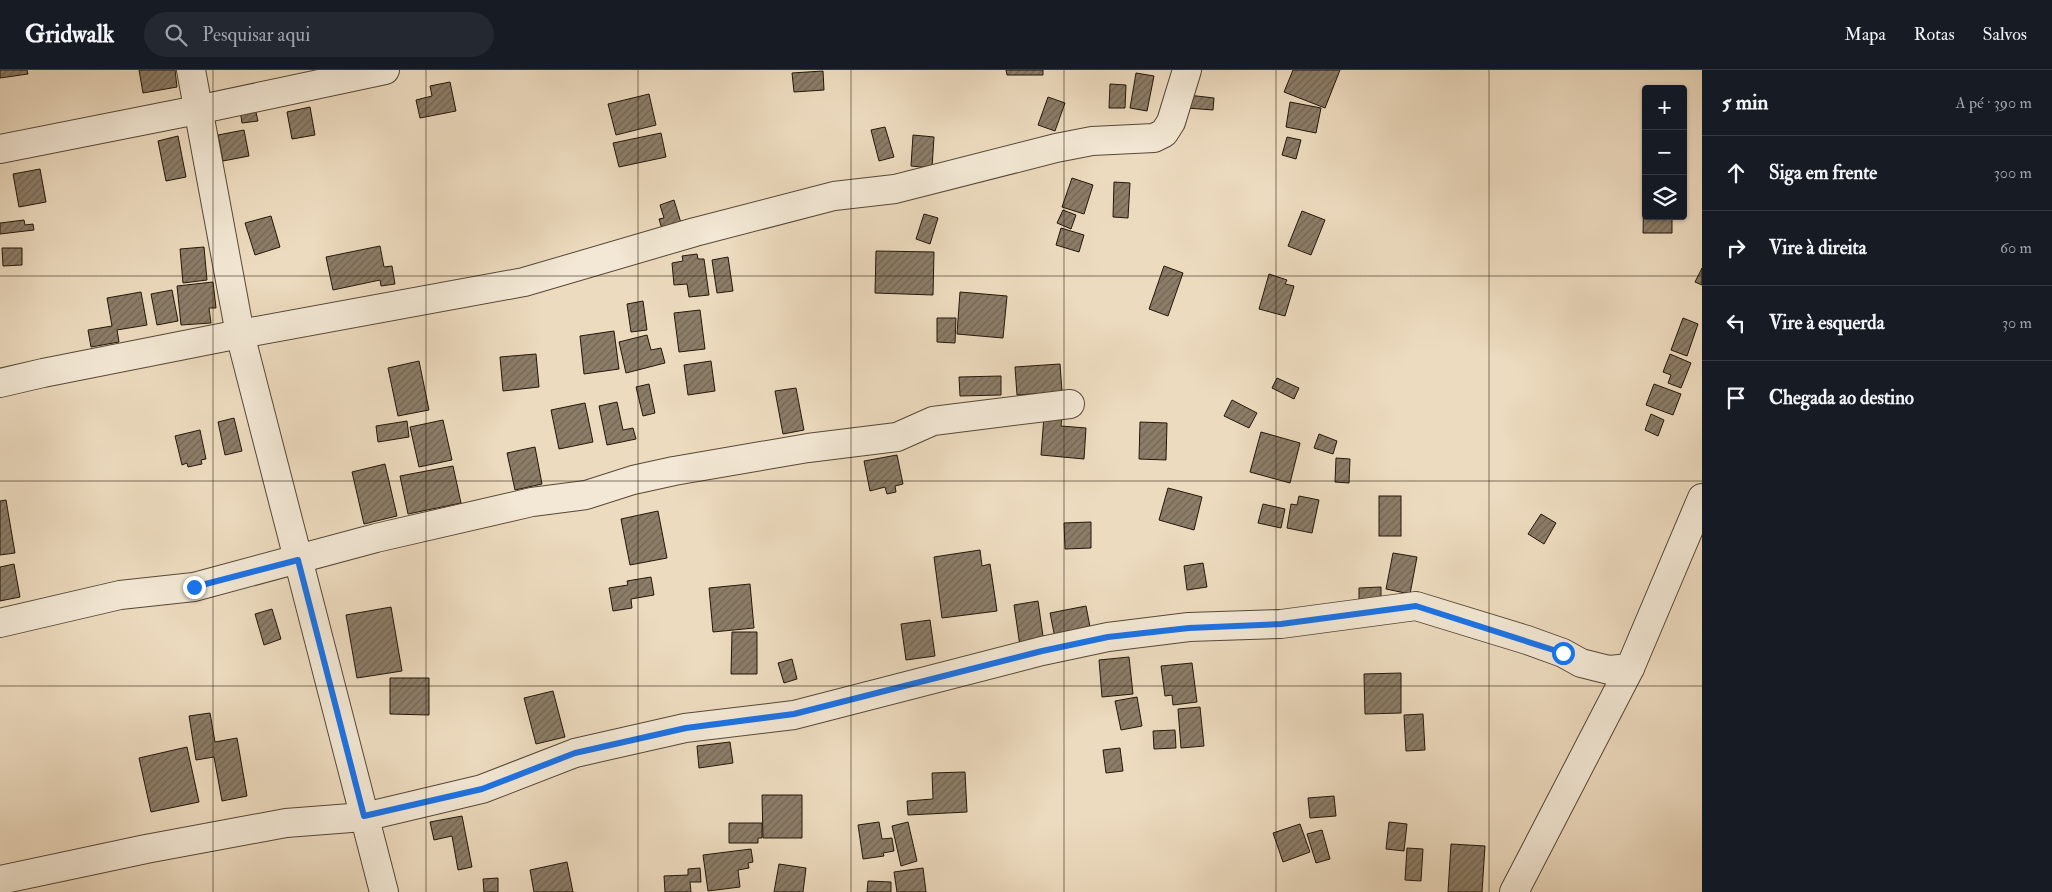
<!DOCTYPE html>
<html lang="pt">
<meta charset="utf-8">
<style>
body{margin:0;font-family:"IM FELL Double Pica",serif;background:#242831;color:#f1f3f6}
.controls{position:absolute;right:15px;top:15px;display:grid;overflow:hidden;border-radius:5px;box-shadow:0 1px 4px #0004}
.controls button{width:45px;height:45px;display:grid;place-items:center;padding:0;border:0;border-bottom:1px solid #363941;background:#171b24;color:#f1f3f6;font:25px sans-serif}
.stop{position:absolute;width:15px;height:15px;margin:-11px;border:4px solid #1a73e8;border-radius:50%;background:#fff}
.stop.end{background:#1a73e8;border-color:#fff;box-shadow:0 1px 5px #0008}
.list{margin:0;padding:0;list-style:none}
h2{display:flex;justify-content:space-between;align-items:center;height:65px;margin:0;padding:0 20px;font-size:21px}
h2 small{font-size:16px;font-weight:400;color:#9ea1a6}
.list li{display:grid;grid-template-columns:32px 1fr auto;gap:15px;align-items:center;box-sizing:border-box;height:75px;padding:0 20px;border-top:1px solid #363941}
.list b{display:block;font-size:19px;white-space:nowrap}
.list em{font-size:16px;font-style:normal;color:#9ea1a6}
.icon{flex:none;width:28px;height:28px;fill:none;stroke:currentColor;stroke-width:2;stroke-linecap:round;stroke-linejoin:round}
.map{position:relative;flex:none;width:1702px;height:822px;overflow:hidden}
header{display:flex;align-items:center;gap:30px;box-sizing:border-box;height:70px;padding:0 25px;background:#171b24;border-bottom:1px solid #363941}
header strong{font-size:24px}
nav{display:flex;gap:28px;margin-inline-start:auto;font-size:18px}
.search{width:350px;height:45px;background:#242831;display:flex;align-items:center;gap:12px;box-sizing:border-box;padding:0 18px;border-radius:28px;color:#9ea1a6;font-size:19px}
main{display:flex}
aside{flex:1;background:#171b24}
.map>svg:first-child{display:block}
.building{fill:url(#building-hatch);stroke:#231709}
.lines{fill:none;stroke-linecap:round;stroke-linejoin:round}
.minor-casing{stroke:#564836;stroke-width:30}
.minor{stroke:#f3e8d5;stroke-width:28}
.route{stroke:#1a73e8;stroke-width:6}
.grid{fill:none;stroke:#231709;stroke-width:1;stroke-opacity:0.55}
</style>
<header>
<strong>Gridwalk</strong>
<div class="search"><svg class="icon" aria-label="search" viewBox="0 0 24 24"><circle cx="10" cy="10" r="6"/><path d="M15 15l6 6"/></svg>Pesquisar aqui</div>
<nav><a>Mapa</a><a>Rotas</a><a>Salvos</a></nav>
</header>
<main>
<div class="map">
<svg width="1702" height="822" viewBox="0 0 1702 822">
<defs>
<pattern id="building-hatch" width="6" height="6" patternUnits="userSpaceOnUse" patternTransform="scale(1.25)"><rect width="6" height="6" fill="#8c7d68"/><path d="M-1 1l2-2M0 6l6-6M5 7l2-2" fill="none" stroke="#726554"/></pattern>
</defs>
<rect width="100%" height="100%" fill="#eddbbf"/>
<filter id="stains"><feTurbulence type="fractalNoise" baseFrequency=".004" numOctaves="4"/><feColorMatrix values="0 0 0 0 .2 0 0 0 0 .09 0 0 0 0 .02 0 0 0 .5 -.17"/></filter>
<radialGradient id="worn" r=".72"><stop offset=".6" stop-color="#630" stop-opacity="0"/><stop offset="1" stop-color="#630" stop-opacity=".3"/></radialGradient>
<g class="building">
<polygon points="0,0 27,0 28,4 0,8"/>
<polygon points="139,0 175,0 177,17 143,23"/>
<polygon points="1006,0 1043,0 1043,5 1007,5"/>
<polygon points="1293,0 1340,0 1325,38 1284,22"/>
<polygon points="823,1 824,20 794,22 792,3"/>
<polygon points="1136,3 1154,6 1147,41 1130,38"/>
<polygon points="450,12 456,41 420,48 416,30 432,26 430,16"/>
<polygon points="1110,14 1126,15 1125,38 1109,38"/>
<polygon points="649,24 656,55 616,65 608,34"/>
<polygon points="1188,25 1214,28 1213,40 1187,38"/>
<polygon points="1048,27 1065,33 1055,61 1038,55"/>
<polygon points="1290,32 1321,38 1316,63 1286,57"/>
<polygon points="310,37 315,65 292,69 287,42"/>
<polygon points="255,38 258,51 242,53 240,40"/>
<polygon points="885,57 894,87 879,91 871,60"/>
<polygon points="244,60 249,86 223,91 218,65"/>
<polygon points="661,63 666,87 619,97 613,73"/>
<polygon points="913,65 934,67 932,98 911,96"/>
<polygon points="178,66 186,107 166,111 158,71"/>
<polygon points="1287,67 1301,70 1296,89 1282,85"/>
<polygon points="1644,94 1646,94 1646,146 1672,146 1672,163 1643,163"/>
<polygon points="40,99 46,132 19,137 13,104"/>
<polygon points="1072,108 1093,115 1084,144 1062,137"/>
<polygon points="1114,112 1130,113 1128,148 1113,147"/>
<polygon points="674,130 681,153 662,159 659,149 664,148 660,135"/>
<polygon points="1063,140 1076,145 1071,159 1057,153"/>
<polygon points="1302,141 1325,150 1311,185 1288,176"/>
<polygon points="924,144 938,148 930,174 916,169"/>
<polygon points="271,146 280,177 255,185 245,153"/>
<polygon points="24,150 25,155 33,154 34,160 0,164 0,153"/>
<polygon points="1061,158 1084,165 1079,182 1056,175"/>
<polygon points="380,176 384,197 392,196 395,214 381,216 380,210 333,220 326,187"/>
<polygon points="204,177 207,210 183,213 180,179"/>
<polygon points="2,178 22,178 22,195 3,196"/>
<polygon points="876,181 934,182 933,225 875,223"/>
<polygon points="697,184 698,189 704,189 709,225 689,227 687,214 674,215 672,193 683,191 682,186"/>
<polygon points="728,187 733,221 717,223 712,190"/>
<polygon points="1164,196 1183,203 1168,246 1149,239"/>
<polygon points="1702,198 1702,215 1695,212"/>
<polygon points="1269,204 1287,210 1285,214 1294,216 1285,246 1259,239"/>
<polygon points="213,212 216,238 209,238 211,253 181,255 177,216"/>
<polygon points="172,220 178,251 157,255 151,224"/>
<polygon points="141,222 147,255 117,260 119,272 91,277 88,260 112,256 107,228"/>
<polygon points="960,222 1007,226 1003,268 957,264"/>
<polygon points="643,231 647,260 631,262 627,234"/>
<polygon points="700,240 705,279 679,282 674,243"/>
<polygon points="937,248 956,248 955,273 937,272"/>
<polygon points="1683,248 1698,254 1687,286 1671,280"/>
<polygon points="614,261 619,299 584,304 580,266"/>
<polygon points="647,265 651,280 661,278 665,293 626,303 619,272"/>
<polygon points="536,284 539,317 503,321 500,287"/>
<polygon points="1670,284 1691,293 1681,318 1668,313 1671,305 1663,302"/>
<polygon points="419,291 429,340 398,346 388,298"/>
<polygon points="711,291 715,321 688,325 684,295"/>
<polygon points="1060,294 1062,322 1017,325 1015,297"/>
<polygon points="1001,306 1001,325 960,326 959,307"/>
<polygon points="1277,308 1299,318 1294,329 1272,318"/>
<polygon points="649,314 655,343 643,346 636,317"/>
<polygon points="1654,314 1681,324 1673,345 1646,335"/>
<polygon points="796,318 804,360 783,364 775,321"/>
<polygon points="1232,330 1257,343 1249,358 1224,346"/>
<polygon points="617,332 623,360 633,358 636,369 607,375 599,336"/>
<polygon points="585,333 593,372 559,379 551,340"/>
<polygon points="1651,344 1664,350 1658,366 1645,360"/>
<polygon points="1044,346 1062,347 1061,356 1086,358 1084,389 1041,385"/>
<polygon points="234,348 242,381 225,385 218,352"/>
<polygon points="443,350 452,390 419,397 410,357"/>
<polygon points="407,351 409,367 378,372 376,356"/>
<polygon points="1140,352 1167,353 1166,390 1139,389"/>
<polygon points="200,360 206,389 201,390 202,394 188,397 187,393 182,395 175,366"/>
<polygon points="1261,362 1300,373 1290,413 1250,402"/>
<polygon points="1319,364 1337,371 1333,384 1314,378"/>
<polygon points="535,377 542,414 515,420 507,383"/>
<polygon points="897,385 903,414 895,416 896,422 887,424 885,417 870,421 864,391"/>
<polygon points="1336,388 1350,389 1349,413 1335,412"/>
<polygon points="385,394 397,446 364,454 352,402"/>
<polygon points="453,396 461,433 408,444 400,406"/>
<polygon points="1168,418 1202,427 1194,460 1159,450"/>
<polygon points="1299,426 1319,430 1312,463 1287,458 1291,434 1297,435"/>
<rect x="1379" y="426" width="22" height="40"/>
<polygon points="6,430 15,483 0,485 0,431"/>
<polygon points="1263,434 1285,439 1281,458 1258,453"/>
<polygon points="658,441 667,488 630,495 621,449"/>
<polygon points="1541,444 1556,453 1544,474 1528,464"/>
<polygon points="1091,452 1091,478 1065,479 1064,453"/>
<polygon points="980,480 982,496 990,494 997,541 942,548 934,487"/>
<polygon points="1393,483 1417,487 1410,524 1386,519"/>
<polygon points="1203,493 1207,517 1187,520 1184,496"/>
<polygon points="14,494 20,527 0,531 0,497"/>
<polygon points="651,507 654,525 631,529 632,538 613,541 609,518 628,515 627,511"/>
<polygon points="750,514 754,558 713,562 709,518"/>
<polygon points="1381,517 1381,531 1359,532 1359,518"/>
<polygon points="1038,531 1044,573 1020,576 1014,535"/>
<polygon points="1086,536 1091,562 1055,568 1050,543"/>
<polygon points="391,537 402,601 357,608 346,545"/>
<polygon points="272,539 281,569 264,575 255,544"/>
<polygon points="930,550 935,586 906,590 901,554"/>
<polygon points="732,562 757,562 757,604 731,604"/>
<polygon points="1129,587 1133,624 1102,627 1099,590"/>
<polygon points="792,589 797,609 784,613 778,593"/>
<polygon points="1192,593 1197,632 1173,635 1172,625 1165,626 1161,596"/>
<polygon points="1401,603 1401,643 1365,644 1364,604"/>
<polygon points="390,608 429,608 429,645 390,644"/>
<polygon points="553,621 565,667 536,674 524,628"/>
<polygon points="1137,627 1142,656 1121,660 1115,631"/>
<polygon points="1200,637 1204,676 1181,678 1178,639"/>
<polygon points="210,643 215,672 237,668 247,726 222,731 214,687 196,690 189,646"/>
<polygon points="1423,644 1425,680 1406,681 1404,645"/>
<polygon points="1175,660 1176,678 1154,679 1153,661"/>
<polygon points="730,672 733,693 699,698 697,676"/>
<polygon points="187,677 199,732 151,742 139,688"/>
<polygon points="1120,678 1123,701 1106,703 1103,680"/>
<polygon points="965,702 967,742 908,745 907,731 933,729 932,703"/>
<polygon points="762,725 802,725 802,768 763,768"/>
<polygon points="1334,726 1336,746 1310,748 1308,728"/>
<polygon points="462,746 472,797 458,800 452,766 434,770 430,752"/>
<polygon points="879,752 882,769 892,768 894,781 883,783 884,786 863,789 858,755"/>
<polygon points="908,752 917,791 901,796 892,756"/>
<polygon points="1389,752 1407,754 1404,781 1386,779"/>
<polygon points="729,753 762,753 762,768 758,768 758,773 729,773"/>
<polygon points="1300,754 1310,782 1283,792 1273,763"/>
<polygon points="1322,760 1330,789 1316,793 1307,764"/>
<polygon points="1451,774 1485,776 1482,822 1448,822"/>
<polygon points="1407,778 1423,779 1421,811 1405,810"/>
<polygon points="751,779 753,792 748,793 749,798 738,800 740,817 708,821 703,785"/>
<polygon points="567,792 573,822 534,822 530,800"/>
<polygon points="779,794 806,798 803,822 774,822"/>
<polygon points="700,798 701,812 690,812 691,822 665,822 664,806 688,805 688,799"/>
<polygon points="923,798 926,822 897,822 894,802"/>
<polygon points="498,808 498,822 484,822 483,809"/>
<polygon points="868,811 891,812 891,822 867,822"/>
</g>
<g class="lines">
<g class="minor-casing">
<g id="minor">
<polyline points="191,0 240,264 384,822"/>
<polyline points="0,79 197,40 385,0"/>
<polyline points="0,313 43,303 240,264 524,212 695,162 834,126 895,119 1056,78 1092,71 1154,68 1164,63 1171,52 1187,0"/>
<polyline points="0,553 120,525 194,517 376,468 532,432 586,425 633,410 674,401 808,378 897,367 933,351 1070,334"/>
<polyline points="0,810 146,779 286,753 364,747 482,719 575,683 685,658 794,645 1042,581 1108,567 1189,557 1281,554 1416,536 1527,570 1563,583 1581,593 1609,600 1630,598"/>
<polyline points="1514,822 1630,598 1702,428"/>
</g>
</g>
<use href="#minor" class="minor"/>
</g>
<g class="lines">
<polyline class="route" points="194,517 298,490 364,746 482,719 575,683 686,658 794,644 1042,581 1108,567 1189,558 1281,554 1416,536 1563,583"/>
</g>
<path class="grid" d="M 213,0 L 213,822M 426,0 L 426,822M 638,0 L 638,822M 851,0 L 851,822M 1064,0 L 1064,822M 1276,0 L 1276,822M 1489,0 L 1489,822M 0,206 L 1702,206M 0,411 L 1702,411M 0,616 L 1702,616"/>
<rect width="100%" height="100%" filter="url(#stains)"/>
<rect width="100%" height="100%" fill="url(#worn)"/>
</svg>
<div class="controls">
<button>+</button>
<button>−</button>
<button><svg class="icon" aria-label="layers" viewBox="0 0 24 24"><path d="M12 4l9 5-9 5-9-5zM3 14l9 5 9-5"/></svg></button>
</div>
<div class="stop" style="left:1563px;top:583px"></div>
<div class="stop end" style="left:194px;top:517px"></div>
</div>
<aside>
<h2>5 min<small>A pé · 390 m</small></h2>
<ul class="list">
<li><svg class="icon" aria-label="ahead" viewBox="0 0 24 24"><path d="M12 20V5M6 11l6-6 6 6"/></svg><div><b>Siga em frente</b></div><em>300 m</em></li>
<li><svg class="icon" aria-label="right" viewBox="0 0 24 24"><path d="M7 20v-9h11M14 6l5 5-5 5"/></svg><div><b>Vire à direita</b></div><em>60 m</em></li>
<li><svg class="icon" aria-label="left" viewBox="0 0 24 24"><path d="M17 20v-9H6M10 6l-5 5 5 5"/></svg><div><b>Vire à esquerda</b></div><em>30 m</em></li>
<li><svg class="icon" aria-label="arrive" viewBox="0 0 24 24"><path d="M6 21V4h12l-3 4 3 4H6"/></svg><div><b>Chegada ao destino</b></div></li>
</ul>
</aside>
</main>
